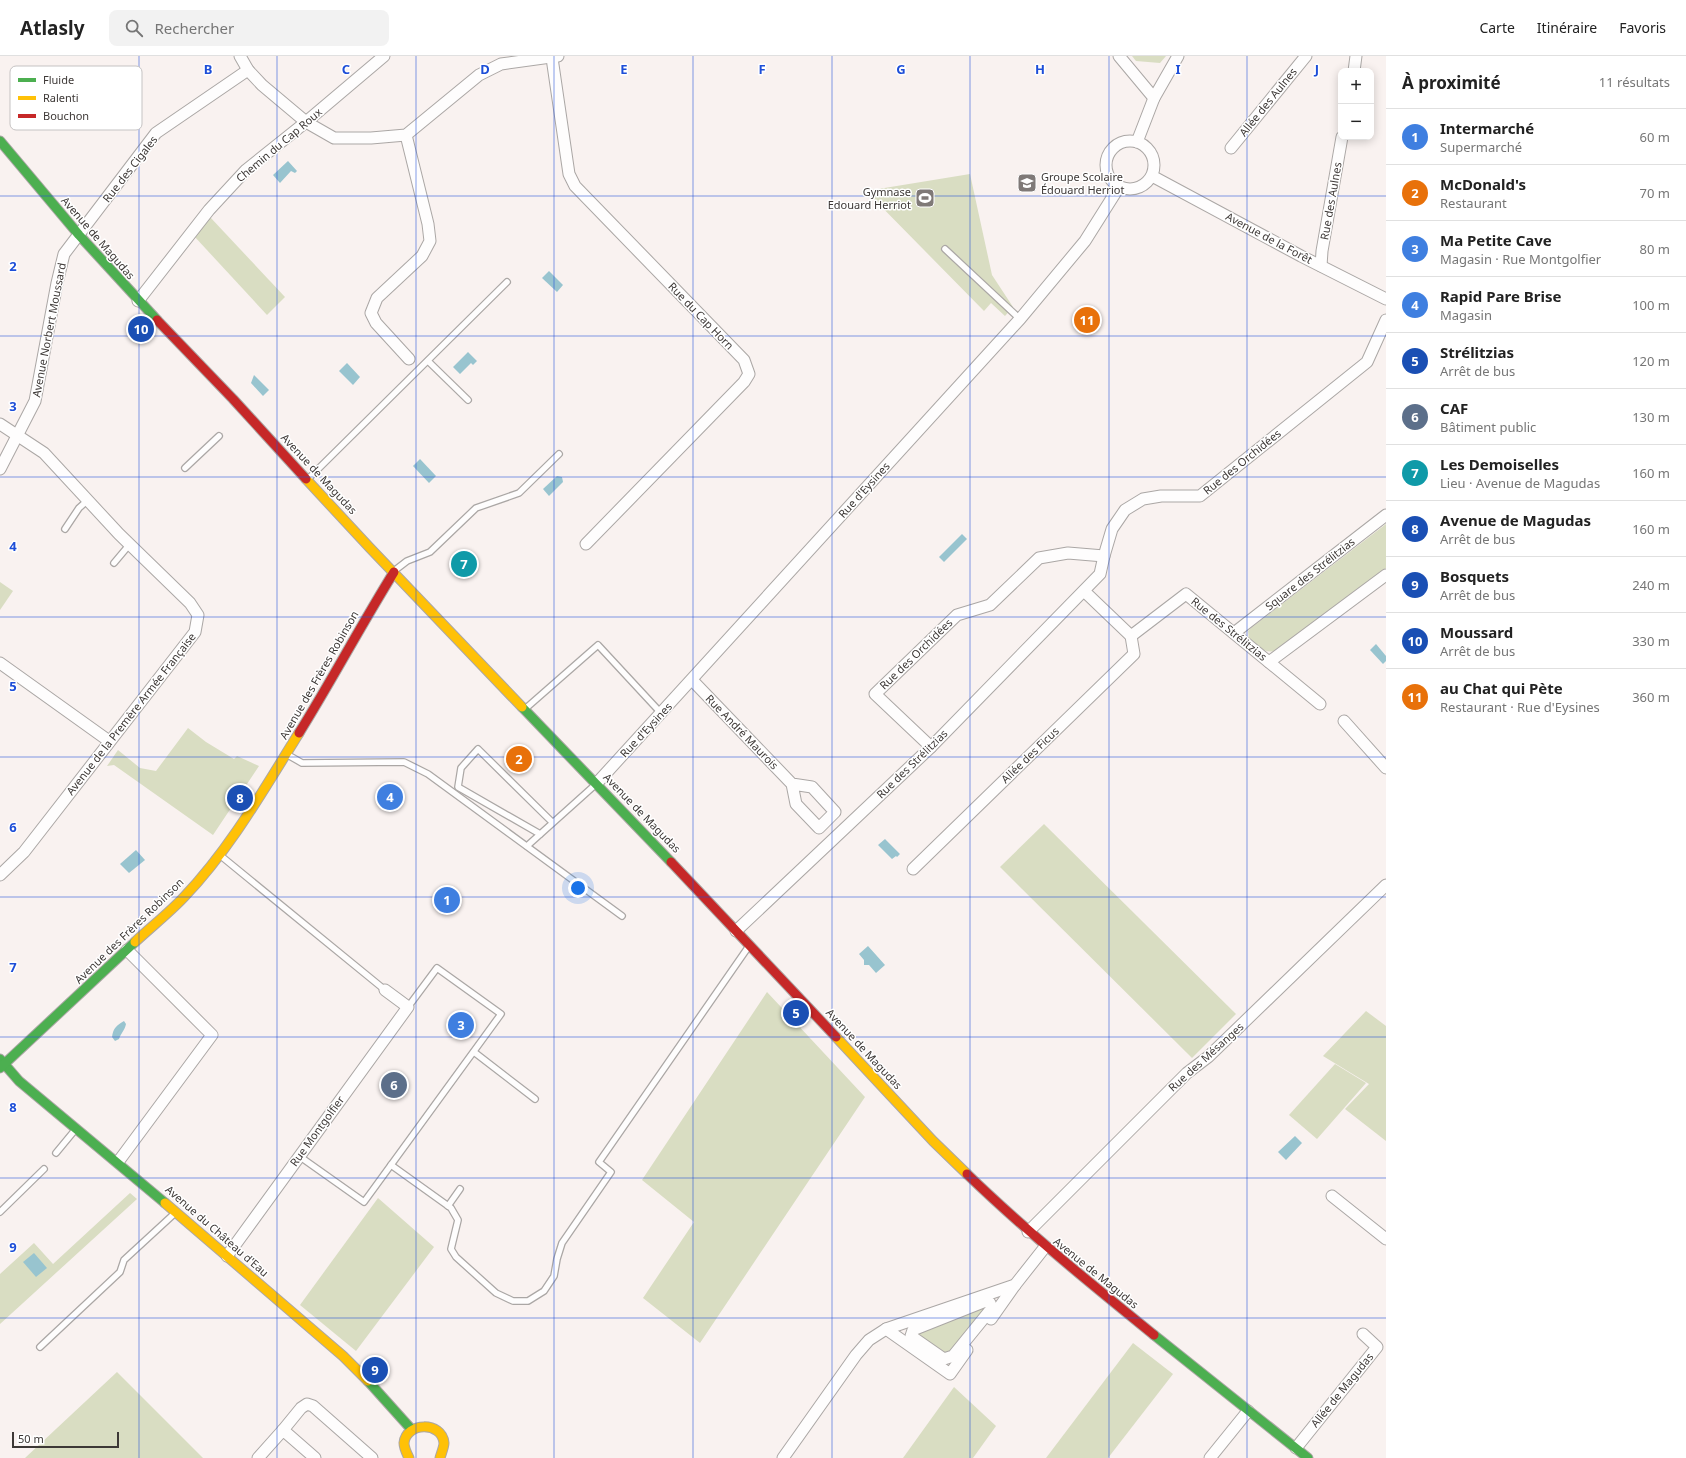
<!DOCTYPE html>
<html lang="fr">
<meta charset="utf-8">
<style>
body{margin:0;font-family:"Noto Sans",sans-serif;background:#f2f2f2;color:#222}
.controls{position:absolute;right:12px;top:12px;display:grid;overflow:hidden;border-radius:8px;box-shadow:0 2px 10px #0003}
.controls button{width:36px;height:36px;display:grid;place-items:center;padding:0;border:0;border-bottom:1px solid #e0e0e0;background:#fff;color:#222;font:20px sans-serif}
.scale{position:absolute;left:12px;bottom:10px;width:107px;box-sizing:border-box;padding-left:4px;border:2px solid #3d3836;border-top:0;font-size:11px;line-height:14px;white-space:nowrap;color:#3d3836;-webkit-text-stroke:3px #fff;paint-order:stroke}
.you{position:absolute;left:578px;top:832px;width:14px;height:14px;margin:-10px;border:3px solid #fff;border-radius:50%;background:#1a73e8;box-shadow:0 0 0 6px #1a73e833}
.badge{display:grid;place-items:center;width:26px;height:26px;border-radius:50%;background:#7c3aed;color:#fff;font-size:13px;font-weight:700}
.pin{position:absolute;translate:-50% -50%;border:2px solid #fff;box-shadow:0 1px 4px #0006}
.list{margin:0;padding:0;list-style:none}
h2{display:flex;justify-content:space-between;align-items:center;height:52px;margin:0;padding:0 16px;font-size:17px}
h2 small{font-size:13px;font-weight:400;color:#767676}
.list li{display:grid;grid-template-columns:26px 1fr auto;gap:12px;align-items:center;box-sizing:border-box;height:56px;padding:0 16px;border-top:1px solid #e0e0e0}
.list b{display:block;font-size:15px;white-space:nowrap}
.list p{margin:0;font-size:13px;white-space:nowrap;color:#767676}
.list em{font-size:13px;font-style:normal;color:#767676}
.icon{flex:none;width:22px;height:22px;fill:none;stroke:currentColor;stroke-width:2;stroke-linecap:round;stroke-linejoin:round}
.map{position:relative;flex:none;width:1386px;height:1402px;overflow:hidden}
header{display:flex;align-items:center;gap:24px;box-sizing:border-box;height:56px;padding:0 20px;background:#fff;border-bottom:1px solid #e0e0e0}
header strong{font-size:19px}
nav{display:flex;gap:22px;margin-inline-start:auto;font-size:14px}
.search{width:280px;height:36px;background:#f2f2f2;display:flex;align-items:center;gap:10px;box-sizing:border-box;padding:0 14px;border-radius:8px;color:#767676;font-size:15px}
main{display:flex}
aside{flex:1;background:#fff}
.map>svg:first-child{display:block}
.green{fill:#d9ddc2}
.water{fill:#98c4cf}
.lines{fill:none;stroke-linecap:round;stroke-linejoin:round}
.lane-casing{stroke:#aba7a5;stroke-width:8}
.street-casing{stroke:#aba7a5;stroke-width:13}
.fast-casing{stroke:#aba7a5;stroke-width:11}
.slow-casing{stroke:#aba7a5;stroke-width:11}
.jam-casing{stroke:#aba7a5;stroke-width:11}
.lane{stroke:#fefdfd;stroke-width:5.5}
.street{stroke:#fefdfd;stroke-width:11}
.fast{stroke:#4caf50;stroke-width:9}
.slow{stroke:#ffc107;stroke-width:9}
.jam{stroke:#c62828;stroke-width:9}
.grid{fill:none;stroke:#1d4ed8;stroke-width:1;stroke-opacity:0.55}
.labels{text-anchor:middle;stroke-width:3;stroke-linejoin:round;paint-order:stroke}
.street-label{font-size:11px;fill:#3d3836;stroke:#fff}
.poi-label{font-size:11px;fill:#3d3836;stroke:#fff;text-anchor:start}
.key{fill:#fff;stroke:#c5c3c3;stroke-width:1}
.key-label{font-size:11px;fill:#3d3836}
.grid-label{font-size:13px;text-anchor:middle;font-weight:bold;fill:#1d4ed8;stroke:#fff;stroke-width:3;stroke-linejoin:round;paint-order:stroke}
</style>
<header>
<strong>Atlasly</strong>
<div class="search"><svg class="icon" aria-label="search" viewBox="0 0 24 24"><circle cx="10" cy="10" r="6"/><path d="M15 15l6 6"/></svg>Rechercher</div>
<nav><a>Carte</a><a>Itinéraire</a><a>Favoris</a></nav>
</header>
<main>
<div class="map">
<svg width="1386" height="1402" viewBox="0 0 1386 1402">
<rect width="100%" height="100%" fill="#f9f2f0"/>
<g class="green">
<polygon points="1132,0 1166,0 1160,7 1136,5"/>
<polygon points="970,118 992,219 1013,251 1005,260 991,247 984,255 866,135"/>
<polygon points="210,161 285,241 267,259 194,180"/>
<path d="M 1386,468 L 1386,512 L 1275,595 C 1264,598 1257,589 1249,583 L 1248,575 L 1251,572 Z"/>
<polygon points="0,526 13,535 0,554"/>
<polygon points="188,672 206,686 234,703 237,700 259,710 213,779 114,709 107,710 118,694 140,712 156,715"/>
<polygon points="1044,768 1236,958 1192,1002 1000,811"/>
<polygon points="767,936 865,1041 700,1287 643,1242 694,1166 642,1124"/>
<polygon points="1366,955 1386,970 1386,1085 1345,1053 1369,1028 1323,1000"/>
<polygon points="1335,1008 1366,1027 1317,1083 1289,1059"/>
<polygon points="130,1137 137,1143 0,1268 0,1218 34,1187 53,1208"/>
<polygon points="378,1142 434,1191 356,1295 300,1249"/>
<polygon points="984,1249 987,1251 954,1297 941,1299 914,1276"/>
<polygon points="1133,1287 1173,1318 1108,1402 1046,1402"/>
<polygon points="117,1316 203,1402 25,1402"/>
<polygon points="954,1331 996,1370 973,1402 903,1402"/>
</g>
<g class="water">
<polygon points="288,105 297,115 295,117 291,115 280,127 273,119"/>
<polygon points="549,215 563,229 557,236 542,222"/>
<polygon points="468,296 477,305 473,309 471,307 460,318 453,311"/>
<polygon points="347,307 360,321 353,329 339,315"/>
<polygon points="254,319 269,334 263,340 251,327"/>
<polygon points="420,403 436,420 429,427 413,410"/>
<polygon points="557,420 562,421 563,426 549,440 543,433"/>
<polygon points="962,478 967,483 944,506 939,501"/>
<polygon points="1376,588 1386,600 1386,605 1383,608 1370,594"/>
<polygon points="885,783 900,798 897,801 896,800 892,803 878,789"/>
<polygon points="136,794 145,804 129,817 120,808"/>
<polygon points="868,890 885,909 876,917 869,909 864,909 864,904 859,898"/>
<path d="M 124,965 L 126,968 C 125,974 121,977 119,983 L 115,985 L 112,981 C 113,972 117,969 124,965 Z"/>
<polygon points="1295,1080 1302,1087 1286,1104 1278,1096"/>
<polygon points="34,1197 47,1212 36,1221 23,1206"/>
</g>
<g class="lines">
<g class="lane-casing">
<g id="lane">
<polyline points="945,193 1020,263"/>
<polyline points="428,305 468,344"/>
<polyline points="185,412 219,380"/>
<polyline points="308,423 507,226"/>
<polyline points="65,473 79,452 88,444"/>
<polyline points="114,507 130,488"/>
<polyline points="394,515 407,505 430,496 476,452 519,437 559,398"/>
<polyline points="525,653 598,589 661,657"/>
<polyline points="288,699 302,707 404,706 428,718 622,860"/>
<polyline points="540,778 458,731 461,712 478,693 552,766"/>
<polyline points="527,790 595,729"/>
<polyline points="221,800 385,934"/>
<polyline points="474,996 535,1043"/>
<polyline points="56,1097 75,1074"/>
<polyline points="299,1100 364,1146 501,958 437,912 408,951"/>
<polyline points="391,1109 451,1152 458,1164 451,1193 456,1201 496,1237 513,1245 528,1245 544,1235 554,1220 557,1203 562,1187 611,1116 599,1106 749,890"/>
<polyline points="448,1150 460,1133"/>
<polyline points="0,1156 44,1113"/>
<polyline points="40,1291 120,1216 124,1204 174,1158"/>
</g>
</g>
<g class="street-casing">
<g id="street">
<polyline points="240,0 248,14 262,29 306,66 334,82 371,82 406,79 479,19 501,8 558,0"/>
<polyline points="1119,0 1154,42"/>
<polyline points="552,2 569,118 575,130 744,304 749,318 744,326 586,488"/>
<polyline points="1354,15 1356,0"/>
<polyline points="406,79 428,168 430,185 422,200 377,242 371,257 376,267 409,303"/>
<circle cx="1130" cy="109" r="24"/>
<polyline points="1137,86 1154,42 1178,0"/>
<polyline points="1231,92 1306,0"/>
<polyline points="1152,120 1301,200 1386,243"/>
<polyline points="1321,210 1322,195 1342,81"/>
<polyline points="138,245 209,154 246,114 306,66 384,0"/>
<polyline points="0,368 44,397 119,478 190,547 198,559 195,576 24,796 0,819"/>
<polyline points="0,413 35,345 57,227 64,198 156,77 248,14"/>
<polyline points="1084,535 1131,580 1186,538 1320,648"/>
<polyline points="1234,577 1386,459"/>
<polyline points="1269,606 1386,519"/>
<polyline points="0,607 109,685"/>
<polyline points="692,624 792,728 812,731 835,756 819,772 796,748 792,728"/>
<polyline points="1344,665 1386,712"/>
<polyline points="931,691 875,638 957,559 990,549 1039,502 1068,497 1104,500 1112,473 1125,454 1143,443 1161,440 1200,440 1367,306 1386,264"/>
<polyline points="597,727 1020,263 1085,185 1119,131"/>
<polyline points="913,813 1134,598 1131,580"/>
<polyline points="736,875 931,691 1100,518 1104,500"/>
<polyline points="118,1106 212,979 127,894"/>
<polyline points="1332,1140 1386,1183"/>
<polyline points="1028,1176 1187,1017 1208,1001 1386,829"/>
<polyline points="227,1200 408,951 385,934"/>
<polygon points="986,1245 990,1247 992,1252 953,1300 944,1303 911,1280 913,1274"/>
<polyline points="991,1263 1015,1229"/>
<polyline points="886,1273 950,1318 967,1294"/>
<polyline points="283,1374 301,1352 307,1348 313,1350 372,1402"/>
<polyline points="1296,1392 1377,1291 1363,1278"/>
<polyline points="258,1402 283,1374 315,1402"/>
<polyline points="783,1402 856,1299 869,1284 886,1273 1015,1229 1045,1191"/>
<polyline points="1210,1402 1248,1355"/>
</g>
</g>
<g class="fast-casing">
<g id="fast">
<polyline points="0,85 79,179 157,264"/>
<polyline points="522,651 671,806"/>
<polyline points="0,1003 19,1025 165,1147"/>
<polyline points="0,1012 135,886"/>
<polyline points="1154,1279 1308,1402"/>
<polyline points="368,1325 412,1374"/>
</g>
</g>
<g class="slow-casing">
<g id="slow">
<polyline points="306,423 370,492 522,651"/>
<path d="M 135,886 C 151,871 169,857 184,841 C 230,793 264,733 299,677"/>
<polyline points="836,981 933,1085 967,1118"/>
<polyline points="165,1147 343,1300 368,1325"/>
<path d="M 409,1402 C 407,1398 404,1392 404,1387 C 406,1366 442,1365 444,1387 C 444,1391 441,1398 440,1402"/>
</g>
</g>
<g class="jam-casing">
<g id="jam">
<polyline points="157,264 233,343 306,423"/>
<path d="M 299,677 C 332,624 361,569 394,516"/>
<polyline points="671,806 836,981"/>
<path d="M 967,1118 C 1026,1175 1090,1227 1154,1279"/>
</g>
</g>
<use href="#lane" class="lane"/>
<use href="#street" class="street"/>
<use href="#fast" class="fast"/>
<use href="#slow" class="slow"/>
<use href="#jam" class="jam"/>
</g>
<path class="grid" d="M 139,0 L 139,1402M 277,0 L 277,1402M 416,0 L 416,1402M 554,0 L 554,1402M 693,0 L 693,1402M 832,0 L 832,1402M 970,0 L 970,1402M 1109,0 L 1109,1402M 1247,0 L 1247,1402M 0,140 L 1386,140M 0,280 L 1386,280M 0,421 L 1386,421M 0,561 L 1386,561M 0,701 L 1386,701M 0,841 L 1386,841M 0,981 L 1386,981M 0,1122 L 1386,1122M 0,1262 L 1386,1262"/>
<defs>
<g id="school-square" transform="scale(1)"><rect x="-9" y="-9" width="18" height="18" rx="4" fill="#7f7977" stroke="#fff"/><path d="M0-5L7-2L0 1L-7-2ZM-4 1L0 2.5L4 1V4Q0 6-4 4Z" fill="#fff"/></g>
<g id="stadium-square" transform="scale(1)"><rect x="-9" y="-9" width="18" height="18" rx="4" fill="#7f7977" stroke="#fff"/><path d="M0-5a6.5 5 0 1 0 0 10a6.5 5 0 1 0 0-10ZM-3.5-1.8h7v3.6h-7Z" fill="#fff"/></g>
</defs>
<g fill-rule="evenodd">
<use href="#school-square" x="1027" y="127"/>
<use href="#stadium-square" x="925" y="142"/>
</g>
<g class="labels">
<g class="street-label">
<text transform="translate(1268 46) rotate(-51)" y="4">Allée des Aulnes</text>
<text transform="translate(279 89) rotate(-40)" y="4">Chemin du Cap Roux</text>
<text transform="translate(130 113) rotate(-52)" y="4">Rue des Cigales</text>
<text transform="translate(1331 145) rotate(-80)" y="4">Rue des Aulnes</text>
<text transform="translate(98 182) rotate(49)" y="4">Avenue de Magudas</text>
<text transform="translate(1269 182) rotate(28)" y="4">Avenue de la Forêt</text>
<text transform="translate(701 260) rotate(46)" y="4">Rue du Cap Horn</text>
<text transform="translate(49 274) rotate(-79)" y="4">Avenue Norbert Moussard</text>
<text transform="translate(1242 406) rotate(-39)" y="4">Rue des Orchidées</text>
<text transform="translate(319 418) rotate(47)" y="4">Avenue de Magudas</text>
<text transform="translate(864 434) rotate(-48)" y="4">Rue d'Eysines</text>
<text transform="translate(1310 518) rotate(-38)" y="4">Square des Strélitzias</text>
<text transform="translate(1229 573) rotate(39)" y="4">Rue des Strélitzias</text>
<text transform="translate(916 598) rotate(-44)" y="4">Rue des Orchidées</text>
<text transform="translate(319 619) rotate(-60)" y="4">Avenue des Frères Robinson</text>
<text transform="translate(131 658) rotate(-52)" y="4">Avenue de la Premère Armée Française</text>
<text transform="translate(646 674) rotate(-47)" y="4">Rue d'Eysines</text>
<text transform="translate(742 676) rotate(46)" y="4">Rue André Maurois</text>
<text transform="translate(1030 699) rotate(-44)" y="4">Allée des Ficus</text>
<text transform="translate(912 708) rotate(-44)" y="4">Rue des Strélitzias</text>
<text transform="translate(642 757) rotate(46)" y="4">Avenue de Magudas</text>
<text transform="translate(129 875) rotate(-44)" y="4">Avenue des Frères Robinson</text>
<text transform="translate(864 993) rotate(47)" y="4">Avenue de Magudas</text>
<text transform="translate(1206 1001) rotate(-42)" y="4">Rue des Mésanges</text>
<text transform="translate(317 1075) rotate(-54)" y="4">Rue Montgolfier</text>
<text transform="translate(217 1175) rotate(41)" y="4">Avenue du Château d'Eau</text>
<text transform="translate(1096 1217) rotate(39)" y="4">Avenue de Magudas</text>
<text transform="translate(1342 1334) rotate(-51)" y="4">Allée de Magudas</text>
</g>
<g class="poi-label">
<text x="1041" y="125">Groupe Scolaire<tspan x="1041" dy="13">Édouard Herriot</tspan></text>
<text x="911" y="140" text-anchor="end">Gymnase<tspan x="911" dy="13">Edouard Herriot</tspan></text>
</g>
</g>
<rect x="10" y="10" width="132" height="64" rx="6" class="key"/>
<rect x="18" y="22" width="18" height="4" fill="#4caf50"/>
<rect x="18" y="40" width="18" height="4" fill="#ffc107"/>
<rect x="18" y="58" width="18" height="4" fill="#c62828"/>
<g class="key-label">
<text x="43" y="28">Fluide</text>
<text x="43" y="46">Ralenti</text>
<text x="43" y="64">Bouchon</text>
</g>
<g class="grid-label">
<text x="208" y="18">B</text>
<text x="346" y="18">C</text>
<text x="485" y="18">D</text>
<text x="624" y="18">E</text>
<text x="762" y="18">F</text>
<text x="901" y="18">G</text>
<text x="1040" y="18">H</text>
<text x="1178" y="18">I</text>
<text x="1317" y="18">J</text>
<text x="13" y="215">2</text>
<text x="13" y="355">3</text>
<text x="13" y="495">4</text>
<text x="13" y="635">5</text>
<text x="13" y="776">6</text>
<text x="13" y="916">7</text>
<text x="13" y="1056">8</text>
<text x="13" y="1196">9</text>
</g>
</svg>
<div class="controls">
<button>+</button>
<button>−</button>
</div>
<div class="scale">50 m</div>
<div class="you"></div>
<div class="pin badge" style="left:447px;top:844px;background:#3f7fe0">1</div>
<div class="pin badge" style="left:519px;top:703px;background:#e8710a">2</div>
<div class="pin badge" style="left:461px;top:969px;background:#3f7fe0">3</div>
<div class="pin badge" style="left:390px;top:741px;background:#3f7fe0">4</div>
<div class="pin badge" style="left:796px;top:957px;background:#1a4fb4">5</div>
<div class="pin badge" style="left:394px;top:1029px;background:#5c6f8a">6</div>
<div class="pin badge" style="left:464px;top:508px;background:#0f9aa8">7</div>
<div class="pin badge" style="left:240px;top:742px;background:#1a4fb4">8</div>
<div class="pin badge" style="left:375px;top:1314px;background:#1a4fb4">9</div>
<div class="pin badge" style="left:141px;top:273px;background:#1a4fb4">10</div>
<div class="pin badge" style="left:1087px;top:264px;background:#e8710a">11</div>
</div>
<aside>
<h2>À proximité<small>11 résultats</small></h2>
<ul class="list">
<li><span class="badge" style="background:#3f7fe0">1</span><div><b>Intermarché</b><p>Supermarché</p></div><em>60 m</em></li>
<li><span class="badge" style="background:#e8710a">2</span><div><b>McDonald's</b><p>Restaurant</p></div><em>70 m</em></li>
<li><span class="badge" style="background:#3f7fe0">3</span><div><b>Ma Petite Cave</b><p>Magasin · Rue Montgolfier</p></div><em>80 m</em></li>
<li><span class="badge" style="background:#3f7fe0">4</span><div><b>Rapid Pare Brise</b><p>Magasin</p></div><em>100 m</em></li>
<li><span class="badge" style="background:#1a4fb4">5</span><div><b>Strélitzias</b><p>Arrêt de bus</p></div><em>120 m</em></li>
<li><span class="badge" style="background:#5c6f8a">6</span><div><b>CAF</b><p>Bâtiment public</p></div><em>130 m</em></li>
<li><span class="badge" style="background:#0f9aa8">7</span><div><b>Les Demoiselles</b><p>Lieu · Avenue de Magudas</p></div><em>160 m</em></li>
<li><span class="badge" style="background:#1a4fb4">8</span><div><b>Avenue de Magudas</b><p>Arrêt de bus</p></div><em>160 m</em></li>
<li><span class="badge" style="background:#1a4fb4">9</span><div><b>Bosquets</b><p>Arrêt de bus</p></div><em>240 m</em></li>
<li><span class="badge" style="background:#1a4fb4">10</span><div><b>Moussard</b><p>Arrêt de bus</p></div><em>330 m</em></li>
<li><span class="badge" style="background:#e8710a">11</span><div><b>au Chat qui Pète</b><p>Restaurant · Rue d'Eysines</p></div><em>360 m</em></li>
</ul>
</aside>
</main>
